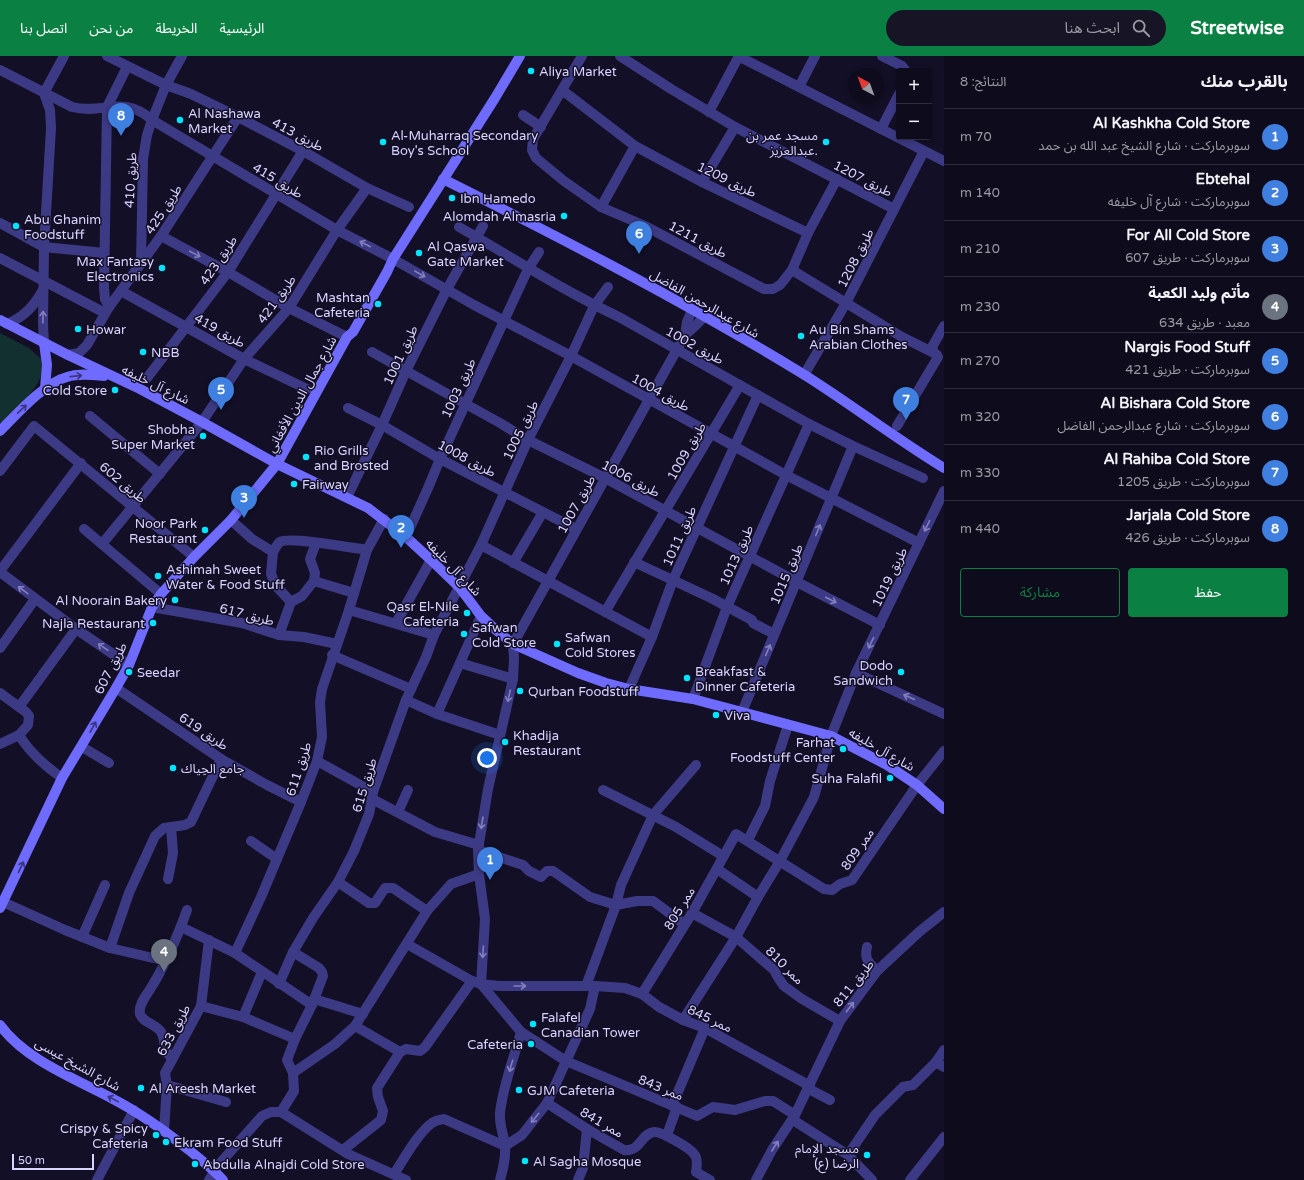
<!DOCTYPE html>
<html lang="ar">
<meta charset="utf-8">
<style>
body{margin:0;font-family:"Varela Round","Noto Sans Arabic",sans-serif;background:#171425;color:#f1f3f6;direction:rtl}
.controls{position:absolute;right:12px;top:12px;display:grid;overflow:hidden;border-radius:4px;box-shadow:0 2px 6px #0003}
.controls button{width:36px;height:36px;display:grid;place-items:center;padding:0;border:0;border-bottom:1px solid #2e2b3b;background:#0e0b1c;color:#f1f3f6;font:20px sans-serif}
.compass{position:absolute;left:848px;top:12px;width:36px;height:36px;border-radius:50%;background:#0e0b1c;box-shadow:0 2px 6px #0003;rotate:319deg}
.scale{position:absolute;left:12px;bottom:10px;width:82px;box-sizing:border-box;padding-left:4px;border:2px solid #d9d4ff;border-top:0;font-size:11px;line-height:14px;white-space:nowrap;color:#d9d4ff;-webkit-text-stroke:3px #130f26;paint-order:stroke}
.you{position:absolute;left:487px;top:702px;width:14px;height:14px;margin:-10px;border:3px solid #fff;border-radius:50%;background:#1a73e8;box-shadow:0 0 0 6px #1a73e833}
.badge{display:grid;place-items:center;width:26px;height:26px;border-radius:50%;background:#0b8043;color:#fff;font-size:13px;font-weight:700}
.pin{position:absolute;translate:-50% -33px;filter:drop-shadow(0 1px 2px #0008)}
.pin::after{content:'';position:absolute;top:21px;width:14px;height:12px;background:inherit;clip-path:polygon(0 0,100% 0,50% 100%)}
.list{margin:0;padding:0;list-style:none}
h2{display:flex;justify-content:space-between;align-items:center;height:52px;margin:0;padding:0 16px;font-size:17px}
h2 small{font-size:13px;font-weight:400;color:#9b9ba3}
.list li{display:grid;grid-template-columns:26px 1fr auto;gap:12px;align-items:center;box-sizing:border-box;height:56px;padding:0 16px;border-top:1px solid #2e2b3b}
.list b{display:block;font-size:15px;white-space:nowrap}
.list p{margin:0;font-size:13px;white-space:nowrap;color:#9b9ba3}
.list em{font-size:13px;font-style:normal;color:#9b9ba3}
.actions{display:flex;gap:8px;padding:12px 16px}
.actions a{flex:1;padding:9px 0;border:1px solid #0b8043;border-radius:4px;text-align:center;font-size:14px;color:#0b8043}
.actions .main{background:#0b8043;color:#fff}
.icon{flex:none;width:22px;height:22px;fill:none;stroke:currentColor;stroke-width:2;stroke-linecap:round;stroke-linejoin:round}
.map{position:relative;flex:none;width:944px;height:1124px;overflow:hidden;direction:ltr}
header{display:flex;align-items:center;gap:24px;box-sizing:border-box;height:56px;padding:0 20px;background:#0b8043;color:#fff}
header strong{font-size:19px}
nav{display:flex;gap:22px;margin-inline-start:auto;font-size:14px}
.search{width:280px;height:36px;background:#171425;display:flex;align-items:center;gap:10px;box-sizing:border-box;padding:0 14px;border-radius:22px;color:#9b9ba3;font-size:15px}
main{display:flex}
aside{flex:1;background:#0e0b1c}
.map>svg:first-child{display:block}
.green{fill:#12302f}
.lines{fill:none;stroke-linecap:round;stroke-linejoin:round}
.street{stroke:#3d3a85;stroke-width:10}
.secondary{stroke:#6f6bff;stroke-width:10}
.oneway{stroke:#837fbc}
.oneway2{stroke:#38347d}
.poi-dot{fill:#00e5ff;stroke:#130f26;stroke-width:1.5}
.labels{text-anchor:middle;stroke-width:3;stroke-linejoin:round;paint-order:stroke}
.poi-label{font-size:13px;fill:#d9d4ff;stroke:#130f26;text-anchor:start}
.street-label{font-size:13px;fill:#d9d4ff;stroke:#130f26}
</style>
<header>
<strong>Streetwise</strong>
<div class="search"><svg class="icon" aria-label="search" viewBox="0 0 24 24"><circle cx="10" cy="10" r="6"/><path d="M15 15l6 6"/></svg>ابحث هنا</div>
<nav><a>الرئيسية</a><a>الخريطة</a><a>من نحن</a><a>اتصل بنا</a></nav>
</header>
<main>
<aside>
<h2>بالقرب منك<small>النتائج: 8</small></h2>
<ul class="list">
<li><span class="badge" style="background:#3f7fe0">1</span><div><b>Al Kashkha Cold Store</b><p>سوبرماركت · شارع الشيخ عبد الله بن حمد</p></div><em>70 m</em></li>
<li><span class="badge" style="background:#3f7fe0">2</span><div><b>Ebtehal</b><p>سوبرماركت · شارع آل خليفه</p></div><em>140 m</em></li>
<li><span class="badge" style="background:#3f7fe0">3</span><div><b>For All Cold Store</b><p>سوبرماركت · طريق 607</p></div><em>210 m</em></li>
<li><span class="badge" style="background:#6b7280">4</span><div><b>مأتم وليد الكعبة</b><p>معبد · طريق 634</p></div><em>230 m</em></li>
<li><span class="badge" style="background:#3f7fe0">5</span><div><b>Nargis Food Stuff</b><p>سوبرماركت · طريق 421</p></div><em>270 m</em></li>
<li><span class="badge" style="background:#3f7fe0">6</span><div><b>Al Bishara Cold Store</b><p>سوبرماركت · شارع عبدالرحمن الفاضل</p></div><em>320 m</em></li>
<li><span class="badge" style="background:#3f7fe0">7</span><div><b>Al Rahiba Cold Store</b><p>سوبرماركت · طريق 1205</p></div><em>330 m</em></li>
<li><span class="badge" style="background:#3f7fe0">8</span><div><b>Jarjala Cold Store</b><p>سوبرماركت · طريق 426</p></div><em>440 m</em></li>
</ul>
<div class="actions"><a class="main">حفظ</a><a>مشاركة</a></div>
</aside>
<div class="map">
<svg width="944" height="1124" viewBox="0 0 944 1124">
<rect width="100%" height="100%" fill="#130f26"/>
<path class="green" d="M 0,277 L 29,292 L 41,303 C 42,309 43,316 40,322 C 33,340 13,354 0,368 Z"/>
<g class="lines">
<g class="street">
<polyline points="107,0 166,29 191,38 238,61 303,95 367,132 409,151"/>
<polyline points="582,0 533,83 532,94 536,102 564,125 601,151 645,170 764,233 773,233 780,229 792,214 808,177 837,123"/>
<polyline points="620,0 671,33 735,71 894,153"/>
<polyline points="738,0 944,105"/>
<polyline points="882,0 902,10 906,15"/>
<path d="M 0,14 L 72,51 C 104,59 123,38 152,64 L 337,174 L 393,203 L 474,249 L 571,300 L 786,419 L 919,487"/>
<polyline points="799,31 815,0"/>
<polyline points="562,34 635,90 702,126 808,177"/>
<polyline points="709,56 739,0"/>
<polyline points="523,59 541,71"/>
<polyline points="881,73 899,38"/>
<polyline points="702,126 735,71"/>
<polyline points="601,151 635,90"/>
<polyline points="0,167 44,191 104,197"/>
<path d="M 459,171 C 512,201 563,235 619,261 L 809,368 L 853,390 L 923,422"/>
<polyline points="161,180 228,216 289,252 347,281"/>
<polyline points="0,202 105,257"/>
<polyline points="141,208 143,103 147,79 152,64 166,29 182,0"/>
<polyline points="792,214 902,281 934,297"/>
<polyline points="121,235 244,303 307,333"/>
<polyline points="109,251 105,243 104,232 107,51 127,11"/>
<path d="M 7,268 C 24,261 34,250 43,234"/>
<polyline points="685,279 695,270 704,261"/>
<polyline points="44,287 43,268 44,191 51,72 50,54 44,37 64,0"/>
<polyline points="372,296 500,367 528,384 605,422 797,526 880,569"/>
<polyline points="68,299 79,297 87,289 109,251 161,180 238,61"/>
<polyline points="937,299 934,297 932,291 944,270"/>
<polyline points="804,319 846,247 924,95"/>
<polyline points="147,322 228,216 303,95"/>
<polyline points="348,352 382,369 440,403 576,473"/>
<polyline points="90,360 160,418"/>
<polyline points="897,370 938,301"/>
<polyline points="0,415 34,370 194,501"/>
<polyline points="347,441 382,369 406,315 447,233 483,170"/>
<path d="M 231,464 L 252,483 L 273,496 C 275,493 277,488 280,486 C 289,480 353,492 367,494"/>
<polyline points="84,473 161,538"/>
<polyline points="406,481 428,432 440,403 528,213 539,196"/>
<polyline points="102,488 202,366 244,303 289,252 337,174 367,132"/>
<polyline points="481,489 652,581"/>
<polyline points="273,496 271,518 276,530 291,546 279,579"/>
<polyline points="634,506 711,542 752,564 753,567 774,578"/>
<polyline points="513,507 543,456"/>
<polyline points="0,515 81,407"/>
<polyline points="0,516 76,573 129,609"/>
<polyline points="314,525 354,537"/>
<polyline points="291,546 302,540 314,525 315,517 310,503 316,487"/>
<polyline points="152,551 242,567 279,579 304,581 337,588"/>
<polyline points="349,554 434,579"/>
<polyline points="605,556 740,329"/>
<polyline points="396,567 431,504"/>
<polyline points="0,592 35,543"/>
<polyline points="332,599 411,633"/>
<polyline points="460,607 513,623"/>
<polyline points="856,617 944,658"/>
<polyline points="116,632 221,703 267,729 301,746"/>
<polyline points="629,633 652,581 673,524 758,339"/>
<path d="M 0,637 L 26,656 L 29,660 L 28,669 L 19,679 C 30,697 45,710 62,722"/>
<polyline points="693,643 727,551 809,368"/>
<polyline points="406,644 437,658 500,679"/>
<polyline points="19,651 76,573"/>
<polyline points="742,656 853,390"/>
<polyline points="437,658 481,560"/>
<polyline points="0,688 19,679"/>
<polyline points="82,691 109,707"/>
<polyline points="317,705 373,736"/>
<polyline points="603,734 676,771 723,800"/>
<polyline points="372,743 435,776 479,789"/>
<polyline points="398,756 408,734"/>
<polyline points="748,784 765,750 770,725 788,669"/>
<polyline points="251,785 277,803"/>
<polyline points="478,794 523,809 529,815 541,821 547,815 553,815 590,841 616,849 637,845 653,845 684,868"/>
<polyline points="717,813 758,841"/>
<polyline points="168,823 173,797 171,771 185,769 191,766 221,703"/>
<polyline points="338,826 369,847 375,847 385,832 393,832 427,855"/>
<polyline points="3,846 65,874 110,892 166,905"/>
<polyline points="692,857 736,881 774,914 779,923 784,930 802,943 840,965"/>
<polyline points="181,871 235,897 312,949"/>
<polyline points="82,881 105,829"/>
<path d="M 867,891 C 864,904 869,906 877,915"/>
<polyline points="110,892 129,837 155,780 164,772 171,771"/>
<polyline points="235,897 261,841 301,746 317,705 322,681 320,646 322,633 349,554 367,494 384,463"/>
<polyline points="279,928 293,896 313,862 338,826 354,795 369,758 373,736 406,644 426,601 434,579 481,489 528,384 571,300 594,250 608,231"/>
<polyline points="586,930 616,849 621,829 653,759 696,709"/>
<polyline points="595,930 625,932 642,938 659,951 683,964 705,972 810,1030"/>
<polyline points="642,938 692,857 736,778 824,833 832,834 840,828 852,824 917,729 944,695"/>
<polyline points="314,943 363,958"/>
<polyline points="201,950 243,961 295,983"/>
<polyline points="243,961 262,916"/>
<polyline points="683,964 736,881 758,841 780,805 814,741 831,680 856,617 944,435"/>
<polyline points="355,970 400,996"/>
<polyline points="521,976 566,1005 697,1060 713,1051 735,1054 765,1045 773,1045 795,1059"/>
<path d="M 173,1002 C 161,995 167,986 161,976 C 156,968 143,967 140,958 C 138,950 145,941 149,935 C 165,910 177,882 187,854"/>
<polyline points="936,1006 944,1011"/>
<polyline points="293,1017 335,988 355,970 427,855 451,828 479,818"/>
<polyline points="167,1029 226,1046"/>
<polyline points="809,1033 830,1044"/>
<path d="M 547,1047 L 587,1073 L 624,1094 C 641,1096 640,1078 654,1076 C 661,1075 690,1092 694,1098 C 698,1102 697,1110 696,1116 L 710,1124"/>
<polyline points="672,1050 705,972"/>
<polyline points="281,1056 294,1035 293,1017 287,1004 295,983 312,949 323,920 322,916 319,912 293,896"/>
<polyline points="793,1064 848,1099 872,1124"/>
<polyline points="164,1075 167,1029 165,1017 201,950 209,884"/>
<polyline points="667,1079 677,1051"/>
<polyline points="343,1094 381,1064 383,1055 378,1041 377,1032 400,996 406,993 420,995 425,991 472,925"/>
<polyline points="848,1099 875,1059 903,1031 913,1029 936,1006 944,994"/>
<polyline points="214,1114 262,1060 271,1056 281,1056 348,1098 406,1124"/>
<path d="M 394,1118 C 404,1103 418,1077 432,1067 C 436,1064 440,1064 444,1063 L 505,1090 L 522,1079 L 547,1047 L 590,953 L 595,930 L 499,930 L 481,928 L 472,925 L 407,888"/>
<polyline points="97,1124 134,1054"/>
<polyline points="209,1124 215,1115"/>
<path d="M 500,1124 C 503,1113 506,1102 505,1090 C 504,1079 499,1069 500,1057 C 503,1029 514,1002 521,976 L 481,928 L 485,863 L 479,818 L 478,794 L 488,733 L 513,623 L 514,602 L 513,588 L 685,279 L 687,266 L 692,254"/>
<polyline points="578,1124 583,1112 587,1073"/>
<polyline points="756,1124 772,1094 795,1059 840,965 877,915 919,876 944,856"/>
<polyline points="910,1124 944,1081"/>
</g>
<g class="secondary">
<path d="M 443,123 C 565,184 687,247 803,318 C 851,348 896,383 944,412"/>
<polyline points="0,264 68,299 140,333 202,366 277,408 368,452 406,481 431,504 460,532 481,560 496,574 513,588 578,617 606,627 629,633 693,643 831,680 887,709 917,729 944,753"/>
<polyline points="44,287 47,309 45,332"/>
<path d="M 0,375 C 17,358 44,327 67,321 C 79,317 92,319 104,320"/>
<polyline points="0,852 62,722 116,632 129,609 152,551 161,538 194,501 231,464 277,408 347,281 353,276 387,216 393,203 495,42 520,0"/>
<path d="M 0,969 C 25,1004 76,1023 113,1043 C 140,1057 165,1075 189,1094 C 201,1104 213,1113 223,1124"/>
</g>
</g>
<defs><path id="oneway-shaft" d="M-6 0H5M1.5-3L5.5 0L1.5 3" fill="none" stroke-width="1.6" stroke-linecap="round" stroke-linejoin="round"/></defs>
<g class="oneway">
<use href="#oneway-shaft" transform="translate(365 188) rotate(-153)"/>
<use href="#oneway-shaft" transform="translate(195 198) rotate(28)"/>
<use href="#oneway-shaft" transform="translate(420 218) rotate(30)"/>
<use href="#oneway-shaft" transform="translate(43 261) rotate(-89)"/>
<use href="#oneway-shaft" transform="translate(927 470) rotate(116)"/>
<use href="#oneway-shaft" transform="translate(818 474) rotate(-68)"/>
<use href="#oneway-shaft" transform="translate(23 534) rotate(-143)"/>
<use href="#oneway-shaft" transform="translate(831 544) rotate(27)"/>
<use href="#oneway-shaft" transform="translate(871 587) rotate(116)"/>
<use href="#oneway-shaft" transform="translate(103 591) rotate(-146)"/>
<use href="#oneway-shaft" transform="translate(768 594) rotate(-67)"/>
<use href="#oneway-shaft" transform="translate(509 640) rotate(103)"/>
<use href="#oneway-shaft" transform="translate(909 641) rotate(-156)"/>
<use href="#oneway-shaft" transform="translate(482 767) rotate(99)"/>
<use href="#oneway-shaft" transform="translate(483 896) rotate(94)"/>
<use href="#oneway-shaft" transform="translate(520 930)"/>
<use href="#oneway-shaft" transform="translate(850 951) rotate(-53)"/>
<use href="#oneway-shaft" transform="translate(511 1010) rotate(106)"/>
<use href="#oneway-shaft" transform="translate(535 1062) rotate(129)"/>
<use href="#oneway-shaft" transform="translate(775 1090) rotate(-57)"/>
</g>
<g class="oneway2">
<use href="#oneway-shaft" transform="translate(76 320) rotate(-6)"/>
<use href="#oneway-shaft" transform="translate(22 353) rotate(-43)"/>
<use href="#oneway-shaft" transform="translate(93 671) rotate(-61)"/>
<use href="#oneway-shaft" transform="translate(21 811) rotate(-65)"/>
<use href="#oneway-shaft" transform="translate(113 1043) rotate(-152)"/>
</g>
<g class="poi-dot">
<circle cx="531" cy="15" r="4"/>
<circle cx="180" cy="64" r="4"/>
<circle cx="383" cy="86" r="4"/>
<circle cx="826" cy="86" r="4"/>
<circle cx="452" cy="142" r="4"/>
<circle cx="564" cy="160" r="4"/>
<circle cx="16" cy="170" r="4"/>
<circle cx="419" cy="197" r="4"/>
<circle cx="162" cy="212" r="4"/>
<circle cx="378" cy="248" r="4"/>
<circle cx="78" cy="273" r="4"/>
<circle cx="801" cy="280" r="4"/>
<circle cx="143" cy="296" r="4"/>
<circle cx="115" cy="334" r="4"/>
<circle cx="203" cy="380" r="4"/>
<circle cx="306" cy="401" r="4"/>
<circle cx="294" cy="428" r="4"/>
<circle cx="205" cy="474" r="4"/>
<circle cx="158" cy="520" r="4"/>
<circle cx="175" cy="544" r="4"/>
<circle cx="467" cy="557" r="4"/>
<circle cx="153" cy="567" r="4"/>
<circle cx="464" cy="578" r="4"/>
<circle cx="557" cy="588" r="4"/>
<circle cx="129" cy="616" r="4"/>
<circle cx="901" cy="616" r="4"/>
<circle cx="687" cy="622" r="4"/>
<circle cx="520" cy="635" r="4"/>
<circle cx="716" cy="659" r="4"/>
<circle cx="505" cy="686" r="4"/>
<circle cx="843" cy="693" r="4"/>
<circle cx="173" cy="712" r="4"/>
<circle cx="890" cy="722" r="4"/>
<circle cx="533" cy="968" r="4"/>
<circle cx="531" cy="988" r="4"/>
<circle cx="141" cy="1032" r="4"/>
<circle cx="519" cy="1034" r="4"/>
<circle cx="156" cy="1079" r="4"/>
<circle cx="166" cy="1086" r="4"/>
<circle cx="867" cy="1099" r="4"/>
<circle cx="525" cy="1105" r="4"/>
<circle cx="195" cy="1108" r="4"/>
</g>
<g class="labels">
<g class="poi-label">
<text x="539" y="20">Aliya Market</text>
<text x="188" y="62">Al Nashawa<tspan x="188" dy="15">Market</tspan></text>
<text x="391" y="84">Al-Muharraq Secondary<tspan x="391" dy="15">Boy's School</tspan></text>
<text x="818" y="84" text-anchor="end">مسجد عمر بن<tspan x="818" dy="15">عبدالعزيز.</tspan></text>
<text x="460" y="147">Ibn Hamedo</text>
<text x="556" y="165" text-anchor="end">Alomdah Almasria</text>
<text x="24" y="168">Abu Ghanim<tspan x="24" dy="15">Foodstuff</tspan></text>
<text x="427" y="195">Al Qaswa<tspan x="427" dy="15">Gate Market</tspan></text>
<text x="154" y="210" text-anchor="end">Max Fantasy<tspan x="154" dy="15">Electronics</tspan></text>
<text x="370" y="246" text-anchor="end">Mashtan<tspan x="370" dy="15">Cafeteria</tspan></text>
<text x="86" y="278">Howar</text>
<text x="809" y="278">Au Bin Shams<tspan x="809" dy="15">Arabian Clothes</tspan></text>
<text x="151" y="301">NBB</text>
<text x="107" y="339" text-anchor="end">Cold Store</text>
<text x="195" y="378" text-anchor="end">Shobha<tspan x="195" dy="15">Super Market</tspan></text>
<text x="314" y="399">Rio Grills<tspan x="314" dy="15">and Brosted</tspan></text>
<text x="302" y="433">Fairway</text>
<text x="197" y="472" text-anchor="end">Noor Park<tspan x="197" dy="15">Restaurant</tspan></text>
<text x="166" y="518">Ashimah Sweet<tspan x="166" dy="15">Water &amp; Food Stuff</tspan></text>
<text x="167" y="549" text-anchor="end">Al Noorain Bakery</text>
<text x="459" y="555" text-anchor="end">Qasr El-Nile<tspan x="459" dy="15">Cafeteria</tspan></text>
<text x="145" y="572" text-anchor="end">Najla Restaurant</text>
<text x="472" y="576">Safwan<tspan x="472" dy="15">Cold Store</tspan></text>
<text x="565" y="586">Safwan<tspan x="565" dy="15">Cold Stores</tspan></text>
<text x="893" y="614" text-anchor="end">Dodo<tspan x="893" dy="15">Sandwich</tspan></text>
<text x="695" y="620">Breakfast &amp;<tspan x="695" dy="15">Dinner Cafeteria</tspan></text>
<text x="137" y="621">Seedar</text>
<text x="528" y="640">Qurban Foodstuff</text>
<text x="724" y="664">Viva</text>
<text x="513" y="684">Khadija<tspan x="513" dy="15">Restaurant</tspan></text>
<text x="835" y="691" text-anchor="end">Farhat<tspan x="835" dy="15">Foodstuff Center</tspan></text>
<text x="181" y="717">جامع الحِياك</text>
<text x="882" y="727" text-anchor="end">Suha Falafil</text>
<text x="541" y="966">Falafel<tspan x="541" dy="15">Canadian Tower</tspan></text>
<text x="523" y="993" text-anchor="end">Cafeteria</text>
<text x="149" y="1037">Al Areesh Market</text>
<text x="527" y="1039">GJM Cafeteria</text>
<text x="148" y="1077" text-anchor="end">Crispy &amp; Spicy<tspan x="148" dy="15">Cafeteria</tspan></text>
<text x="174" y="1091">Ekram Food Stuff</text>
<text x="859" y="1097" text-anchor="end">مسجد الإمام<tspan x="859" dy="15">الرضا (ع)</tspan></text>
<text x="533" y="1110">Al Sagha Mosque</text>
<text x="203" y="1113">Abdulla Alnajdi Cold Store</text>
</g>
<g class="street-label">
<text transform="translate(298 78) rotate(28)" y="5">طريق 413</text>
<text transform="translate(863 122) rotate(27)" y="5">طريق 1207</text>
<text transform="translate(727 123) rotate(26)" y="5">طريق 1209</text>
<text transform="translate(130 124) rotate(-87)" y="5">طريق 410</text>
<text transform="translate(278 124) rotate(31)" y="5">طريق 415</text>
<text transform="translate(163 153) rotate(-57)" y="5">طريق 425</text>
<text transform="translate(698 183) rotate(28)" y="5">طريق 1211</text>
<text transform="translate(855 202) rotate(-63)" y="5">طريق 1208</text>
<text transform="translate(218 204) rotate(-56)" y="5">طريق 423</text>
<text transform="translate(276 243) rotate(-54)" y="5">طريق 421</text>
<text transform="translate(705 247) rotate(30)" y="5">شارع عبدالرحمن الفاضل</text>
<text transform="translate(220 274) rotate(29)" y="5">طريق 419</text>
<text transform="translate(695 289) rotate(29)" y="5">طريق 1002</text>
<text transform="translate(400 299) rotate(-65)" y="5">طريق 1001</text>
<text transform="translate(156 328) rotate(26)" y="5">شارع آل خليفه</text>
<text transform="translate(458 332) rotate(-65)" y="5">طريق 1003</text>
<text transform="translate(661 336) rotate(29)" y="5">طريق 1004</text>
<text transform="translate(301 338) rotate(-61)" y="5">شارع جمال الدين الأفغاني</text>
<text transform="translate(520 374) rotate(-64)" y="5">طريق 1005</text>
<text transform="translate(686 395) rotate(-60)" y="5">طريق 1009</text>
<text transform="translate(467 402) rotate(28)" y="5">طريق 1008</text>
<text transform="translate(631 422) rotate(28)" y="5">طريق 1006</text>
<text transform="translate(123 426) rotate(40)" y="5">طريق 602</text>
<text transform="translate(576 448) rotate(-61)" y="5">طريق 1007</text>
<text transform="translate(679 480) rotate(-66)" y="5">طريق 1011</text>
<text transform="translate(736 499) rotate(-66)" y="5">طريق 1013</text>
<text transform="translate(454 511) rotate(46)" y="5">شارع آل خليفه</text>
<text transform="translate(786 518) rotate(-67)" y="5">طريق 1015</text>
<text transform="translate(889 521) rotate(-64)" y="5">طريق 1019</text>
<text transform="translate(247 558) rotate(14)" y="5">طريق 617</text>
<text transform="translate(110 612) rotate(-63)" y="5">طريق 607</text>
<text transform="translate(204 675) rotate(34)" y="5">طريق 619</text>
<text transform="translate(882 693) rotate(30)" y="5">شارع آل خليفه</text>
<text transform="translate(298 713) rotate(-72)" y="5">طريق 611</text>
<text transform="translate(364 729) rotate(-73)" y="5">طريق 615</text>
<text transform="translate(857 793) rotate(-55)" y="5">ممر 809</text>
<text transform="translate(679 852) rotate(-59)" y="5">ممر 805</text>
<text transform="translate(785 909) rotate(45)" y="5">ممر 810</text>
<text transform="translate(853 927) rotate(-51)" y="5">طريق 811</text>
<text transform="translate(710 962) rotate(25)" y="5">ممر 845</text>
<text transform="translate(173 974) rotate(-62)" y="5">طريق 633</text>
<text transform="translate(78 1008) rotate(29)" y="5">شارع الشيخ عيسى</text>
<text transform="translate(661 1031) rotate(22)" y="5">ممر 843</text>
<text transform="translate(602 1066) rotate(30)" y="5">ممر 841</text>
</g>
</g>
</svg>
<div class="controls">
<button>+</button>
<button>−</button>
</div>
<svg class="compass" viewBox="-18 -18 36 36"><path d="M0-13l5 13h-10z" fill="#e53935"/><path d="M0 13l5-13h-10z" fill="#9b9ba3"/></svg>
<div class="scale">50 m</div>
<div class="you"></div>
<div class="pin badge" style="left:490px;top:824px;background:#3f7fe0">1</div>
<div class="pin badge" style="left:401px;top:492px;background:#3f7fe0">2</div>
<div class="pin badge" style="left:244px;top:462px;background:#3f7fe0">3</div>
<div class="pin badge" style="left:164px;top:916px;background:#6b7280">4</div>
<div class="pin badge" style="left:221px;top:354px;background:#3f7fe0">5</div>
<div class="pin badge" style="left:639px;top:198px;background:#3f7fe0">6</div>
<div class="pin badge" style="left:906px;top:364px;background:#3f7fe0">7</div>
<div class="pin badge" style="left:121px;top:80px;background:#3f7fe0">8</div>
</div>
</main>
